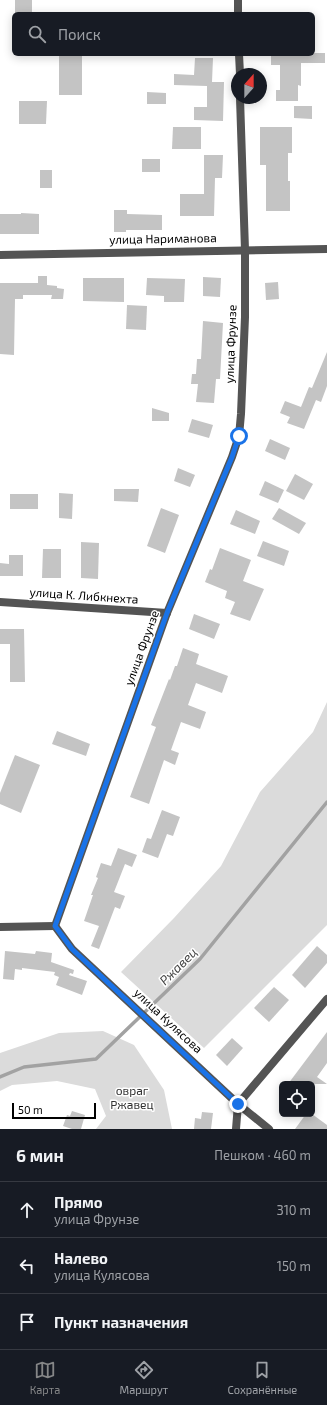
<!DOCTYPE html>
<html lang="ru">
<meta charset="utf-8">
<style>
body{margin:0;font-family:"Exo 2",sans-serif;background:#242831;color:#f1f3f6}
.controls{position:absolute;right:12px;bottom:12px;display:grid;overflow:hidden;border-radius:6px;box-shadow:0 2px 10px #0003}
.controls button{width:36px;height:36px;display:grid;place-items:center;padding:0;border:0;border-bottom:1px solid #363941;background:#171b24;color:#f1f3f6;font:20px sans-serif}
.compass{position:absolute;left:231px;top:68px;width:36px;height:36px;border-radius:50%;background:#171b24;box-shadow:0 2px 10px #0003;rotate:21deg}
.scale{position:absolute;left:12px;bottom:10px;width:84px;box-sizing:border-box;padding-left:4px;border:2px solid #000;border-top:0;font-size:11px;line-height:14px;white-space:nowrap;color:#000;-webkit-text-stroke:3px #fff;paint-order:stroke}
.stop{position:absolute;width:12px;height:12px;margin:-9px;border:3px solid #1a73e8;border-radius:50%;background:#fff}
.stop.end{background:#1a73e8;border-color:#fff;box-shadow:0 1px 4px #0008}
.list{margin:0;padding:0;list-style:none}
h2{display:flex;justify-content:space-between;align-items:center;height:52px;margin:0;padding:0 16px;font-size:17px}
h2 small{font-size:13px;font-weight:400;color:#9ea1a6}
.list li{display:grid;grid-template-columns:26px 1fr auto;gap:12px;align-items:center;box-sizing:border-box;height:56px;padding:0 16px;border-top:1px solid #363941}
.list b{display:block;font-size:15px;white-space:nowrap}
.list p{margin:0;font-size:13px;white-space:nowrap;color:#9ea1a6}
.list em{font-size:13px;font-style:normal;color:#9ea1a6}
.icon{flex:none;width:22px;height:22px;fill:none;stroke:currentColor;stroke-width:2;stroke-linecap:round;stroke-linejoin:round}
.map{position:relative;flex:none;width:327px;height:1129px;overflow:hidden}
.search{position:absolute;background:#171b24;box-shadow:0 2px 10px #0003;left:12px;right:12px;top:12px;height:44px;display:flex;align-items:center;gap:10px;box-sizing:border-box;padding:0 14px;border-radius:6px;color:#9ea1a6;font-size:15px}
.sheet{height:220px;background:#171b24}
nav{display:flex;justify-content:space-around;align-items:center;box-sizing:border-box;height:56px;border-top:1px solid #363941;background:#171b24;font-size:11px;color:#9ea1a6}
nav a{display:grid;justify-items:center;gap:2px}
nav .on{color:#858687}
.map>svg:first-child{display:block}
.green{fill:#dbdbdb}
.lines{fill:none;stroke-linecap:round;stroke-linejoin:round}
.stream{stroke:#a2a2a2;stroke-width:3.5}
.building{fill:#c4c4c4}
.street{stroke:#545454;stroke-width:8}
.route{stroke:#1a73e8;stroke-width:5}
.labels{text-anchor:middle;stroke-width:3;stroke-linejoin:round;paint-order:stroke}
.street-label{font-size:12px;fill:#000;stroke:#fff}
.park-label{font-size:12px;fill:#323232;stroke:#fff}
.water-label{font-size:13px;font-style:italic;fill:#434343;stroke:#fff}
</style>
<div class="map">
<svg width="327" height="1129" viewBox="0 0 327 1129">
<rect width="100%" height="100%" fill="#fff"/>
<g class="green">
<polygon points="327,702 327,925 204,1048 121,972 174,918 221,866 260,792 313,732"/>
<polygon points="103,1031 134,1045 164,1090 172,1129 96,1129 106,1116 95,1089 57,1081 12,1085 0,1091 0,1053 59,1033"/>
</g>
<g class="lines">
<polyline class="stream" points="0,1077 24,1067 96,1059 200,959 327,802"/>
</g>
<g class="building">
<rect x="15" y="0" width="17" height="14"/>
<polygon points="313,53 325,53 325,63 301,63 301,86 298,85 298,101 276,101 276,90 280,90 280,65 271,65 271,54"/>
<polygon points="59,55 82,56 82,95 59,95"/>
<polygon points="195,58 213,58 212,82 224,82 223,121 194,120 194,107 207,107 207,86 174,85 174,74 194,75"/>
<polygon points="147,92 166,93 166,104 147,104"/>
<polygon points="19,101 47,101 46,124 19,124"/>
<polygon points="294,106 312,106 312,119 294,118"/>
<polygon points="173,127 201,127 201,149 172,149"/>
<polygon points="260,127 292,127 292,153 288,153 288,181 290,181 290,211 266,211 266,165 260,165"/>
<polygon points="204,155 223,155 222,178 215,178 214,216 180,216 180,194 204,194"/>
<rect x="142" y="159" width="18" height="13"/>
<rect x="40" y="170" width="12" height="18"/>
<polygon points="114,210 127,210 127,214 162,215 162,230 126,230 126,232 114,232"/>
<polygon points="21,213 39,214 39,234 0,234 0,214 21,214"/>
<polygon points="38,276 47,276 47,285 57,286 57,288 64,289 63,299 51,299 52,295 23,295 23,299 15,299 14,355 0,354 0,283 38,283"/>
<polygon points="203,277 221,278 220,297 203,296"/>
<polygon points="83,278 124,278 124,302 83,301"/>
<polygon points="147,278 185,279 184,302 164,302 164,296 146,295"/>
<polygon points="278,282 279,299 266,300 265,283"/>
<polygon points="127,305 147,306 146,330 126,329"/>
<polygon points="203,321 223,323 220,379 216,379 214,403 196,402 198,384 191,384 192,374 196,374 197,359 201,359"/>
<polygon points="327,352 327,386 321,402 316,400 304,429 287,423 290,417 280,413 285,401 301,407 309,387 312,388"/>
<polygon points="152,408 169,413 169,421 152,421"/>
<polygon points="192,419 213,425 209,438 188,432"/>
<polygon points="270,439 290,448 285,460 265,451"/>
<polygon points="178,468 195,475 190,487 174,481"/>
<polygon points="295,474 313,484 304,500 286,491"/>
<polygon points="265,481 284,490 278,503 259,495"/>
<polygon points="114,489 139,489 138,502 114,501"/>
<polygon points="59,493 73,494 72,519 59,518"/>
<rect x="10" y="494" width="28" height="15"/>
<polygon points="161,508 179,515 165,553 147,546"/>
<polygon points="279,508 306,523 299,534 272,519"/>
<polygon points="236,510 260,521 255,534 230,524"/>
<polygon points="263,541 289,551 284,566 257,556"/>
<polygon points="81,542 99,543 98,579 81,578"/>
<polygon points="220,548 251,560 243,581 264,589 250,621 230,614 235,602 225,598 227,591 205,582 210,569 212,570"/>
<polygon points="43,549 61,549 61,578 42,578"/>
<polygon points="9,555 23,555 23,576 0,576 0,563 9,564"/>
<polygon points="194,614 220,624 214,639 189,629"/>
<polygon points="0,629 24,629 25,682 10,682 10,644 0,644"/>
<polygon points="183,648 199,654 196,664 228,676 222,693 196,683 188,705 206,712 200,729 181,722 171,750 179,753 175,765 164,760 149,804 130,797 156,727 151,725 169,679 170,680 175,666 177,666"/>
<polygon points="57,731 90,744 86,756 52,744"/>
<polygon points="15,755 40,765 21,813 0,804 0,793"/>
<polygon points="162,810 180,817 173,836 167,834 158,858 142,852 147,838 151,839"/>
<polygon points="118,848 137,855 132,867 125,864 114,892 125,896 120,909 115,907 99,949 91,946 99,926 84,921 93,895 91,895 98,878 96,877 101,863 111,866"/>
<polygon points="317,946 327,955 327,963 305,988 292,975"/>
<polygon points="5,951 35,954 36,951 52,953 51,962 74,970 73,974 70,973 69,975 87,981 82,995 56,985 59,977 54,975 55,972 22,968 22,970 15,969 14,980 3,979"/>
<polygon points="274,987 289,1000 269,1022 254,1008"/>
<polygon points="327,1032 327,1063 317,1077 327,1084 288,1084"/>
<polygon points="232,1038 243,1048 227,1066 216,1055"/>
<polygon points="72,1111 85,1115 81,1129 72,1129 63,1126 67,1115 70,1116"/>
<polygon points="202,1112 213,1113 211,1129 194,1129 195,1118 201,1119"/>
<polygon points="306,1114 312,1114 327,1125 327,1129 295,1129"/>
</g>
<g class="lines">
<g class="street">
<polyline points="238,0 238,14"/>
<polyline points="239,54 240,74"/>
<polyline points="0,255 327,249"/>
<polyline points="0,602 167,613"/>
<polyline points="55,926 167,613 232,457 239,436 241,414 245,317 245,250 240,98"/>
<polyline points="55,926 72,949 238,1104 269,1129"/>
<polyline points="0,927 55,926"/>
<polyline points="236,1129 238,1104 327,999"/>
</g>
</g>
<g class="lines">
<polyline class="route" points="238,1104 72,949 55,926 167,613 232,457 239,436"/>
</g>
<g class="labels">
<g class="street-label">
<text transform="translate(163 239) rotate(-1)" y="4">улица Нариманова</text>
<text transform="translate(231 344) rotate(-88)" y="4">улица Фрунзе</text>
<text transform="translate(84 596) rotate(4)" y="4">улица К. Либкнехта</text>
<text transform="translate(142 648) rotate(-70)" y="4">улица Фрунзе</text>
<text transform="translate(168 1021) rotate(43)" y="4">улица Кулясова</text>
</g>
<g class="park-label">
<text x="132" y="1095">овраг<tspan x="132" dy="14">Ржавец</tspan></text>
</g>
<g class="water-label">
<text transform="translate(178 966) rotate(-45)" y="5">Ржавец</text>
</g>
</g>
</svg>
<div class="controls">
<button><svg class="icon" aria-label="locate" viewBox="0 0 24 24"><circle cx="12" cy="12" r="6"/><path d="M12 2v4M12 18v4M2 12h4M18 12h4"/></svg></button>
</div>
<svg class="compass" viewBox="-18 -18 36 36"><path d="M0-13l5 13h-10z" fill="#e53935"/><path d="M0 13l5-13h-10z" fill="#9ea1a6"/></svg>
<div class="scale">50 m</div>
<div class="stop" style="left:239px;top:436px"></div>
<div class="stop end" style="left:238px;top:1104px"></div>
<div class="search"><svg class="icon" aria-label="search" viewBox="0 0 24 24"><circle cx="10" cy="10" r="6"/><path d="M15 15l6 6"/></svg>Поиск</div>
</div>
<section class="sheet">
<h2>6 мин<small>Пешком · 460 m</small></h2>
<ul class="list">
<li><svg class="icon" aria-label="ahead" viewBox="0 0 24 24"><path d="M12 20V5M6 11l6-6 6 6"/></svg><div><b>Прямо</b><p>улица Фрунзе</p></div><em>310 m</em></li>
<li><svg class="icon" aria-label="left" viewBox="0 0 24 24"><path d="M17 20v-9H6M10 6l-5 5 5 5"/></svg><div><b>Налево</b><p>улица Кулясова</p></div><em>150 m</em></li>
<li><svg class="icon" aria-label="arrive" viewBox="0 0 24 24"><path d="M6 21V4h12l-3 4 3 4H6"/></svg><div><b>Пункт назначения</b></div></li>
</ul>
</section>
<nav>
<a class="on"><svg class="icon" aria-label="map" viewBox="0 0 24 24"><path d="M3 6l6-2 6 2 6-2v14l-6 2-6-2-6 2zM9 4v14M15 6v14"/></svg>Карта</a>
<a><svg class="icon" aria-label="directions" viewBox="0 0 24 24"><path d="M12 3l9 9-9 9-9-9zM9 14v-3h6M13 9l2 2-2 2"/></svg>Маршрут</a>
<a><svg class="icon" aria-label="saved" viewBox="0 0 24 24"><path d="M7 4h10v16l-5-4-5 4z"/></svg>Сохранённые</a>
</nav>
